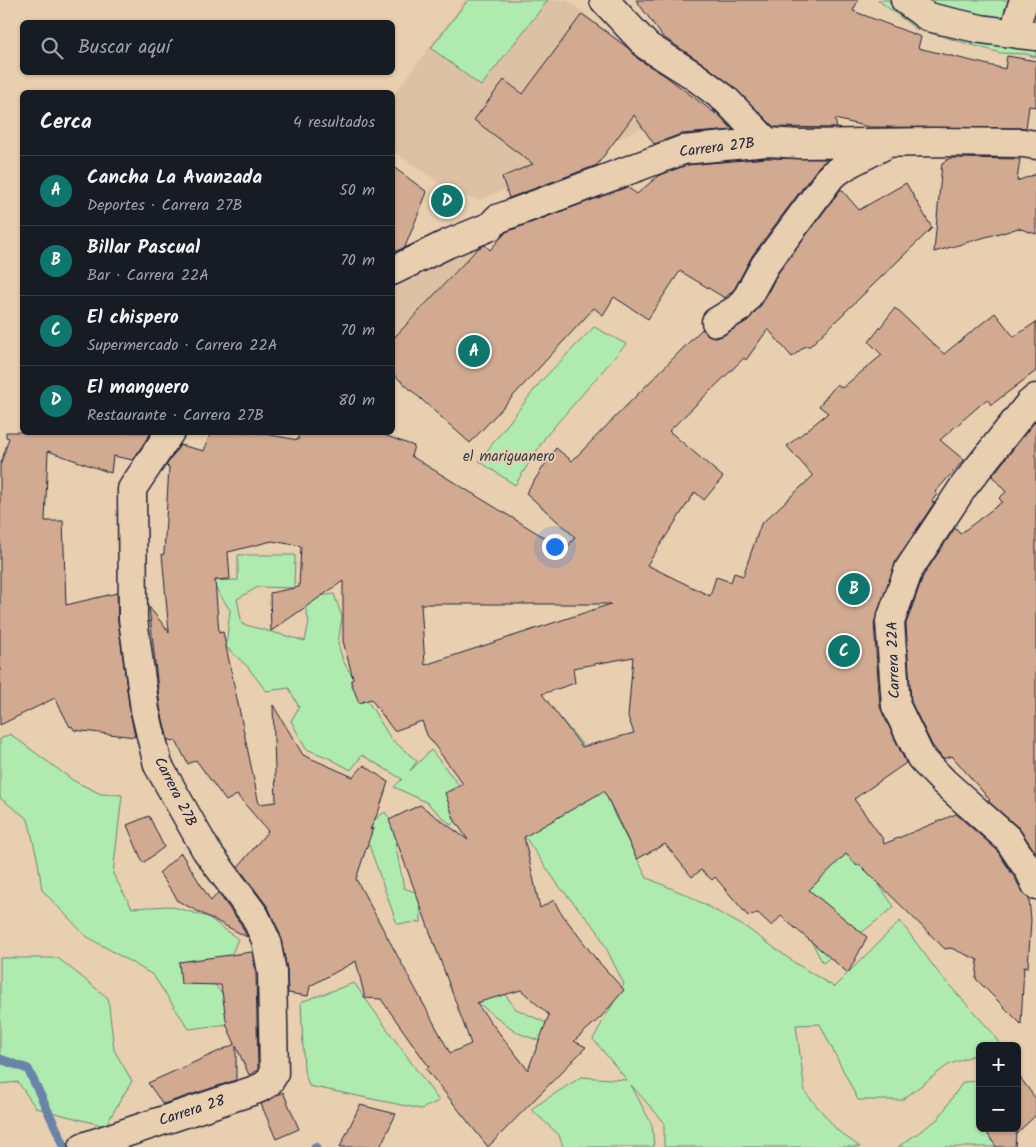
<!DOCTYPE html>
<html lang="es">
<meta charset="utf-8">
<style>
body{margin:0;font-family:Kalam,sans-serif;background:#242831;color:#f1f3f6}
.controls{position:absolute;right:15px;bottom:15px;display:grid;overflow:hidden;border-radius:8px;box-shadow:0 1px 4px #0004}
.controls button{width:45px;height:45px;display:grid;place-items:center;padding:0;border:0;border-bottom:1px solid #363941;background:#171b24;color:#f1f3f6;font:25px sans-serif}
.you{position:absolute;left:554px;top:546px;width:18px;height:18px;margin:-12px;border:4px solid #fff;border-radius:50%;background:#1a73e8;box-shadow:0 0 0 8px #1a73e833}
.badge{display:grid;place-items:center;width:32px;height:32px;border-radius:50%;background:#0f766e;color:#fff;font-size:16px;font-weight:700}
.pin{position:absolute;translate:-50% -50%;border:2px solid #fff;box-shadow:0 1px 5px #0006}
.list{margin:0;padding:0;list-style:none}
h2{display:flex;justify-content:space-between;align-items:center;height:65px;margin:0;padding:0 20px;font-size:21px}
h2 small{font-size:16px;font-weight:400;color:#9ea1a6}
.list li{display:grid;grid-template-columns:32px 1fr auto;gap:15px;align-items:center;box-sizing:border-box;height:70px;padding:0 20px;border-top:1px solid #363941}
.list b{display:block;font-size:19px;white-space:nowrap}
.list p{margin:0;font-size:16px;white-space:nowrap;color:#9ea1a6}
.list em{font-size:16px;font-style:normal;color:#9ea1a6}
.icon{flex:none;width:28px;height:28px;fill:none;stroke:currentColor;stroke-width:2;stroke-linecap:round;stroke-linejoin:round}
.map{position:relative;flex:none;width:1036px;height:1147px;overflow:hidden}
.search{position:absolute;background:#171b24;box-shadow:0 1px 4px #0004;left:20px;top:20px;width:375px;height:55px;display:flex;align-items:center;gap:12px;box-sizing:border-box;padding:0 18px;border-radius:8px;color:#9ea1a6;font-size:19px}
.panel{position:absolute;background:#171b24;box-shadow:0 1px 4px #0004;left:20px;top:90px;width:375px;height:345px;border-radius:8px}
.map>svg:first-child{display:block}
</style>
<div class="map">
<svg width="1036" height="1147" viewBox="0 0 1036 1147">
<rect width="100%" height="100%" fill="#e7cfaf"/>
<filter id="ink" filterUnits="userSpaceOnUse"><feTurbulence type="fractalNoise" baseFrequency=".02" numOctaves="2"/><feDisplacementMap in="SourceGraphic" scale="10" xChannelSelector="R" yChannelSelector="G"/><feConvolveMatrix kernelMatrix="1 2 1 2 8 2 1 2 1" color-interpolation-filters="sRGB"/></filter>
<g filter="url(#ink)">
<!-- built -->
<path fill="#ddc1a4" d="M 465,0 L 567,0 L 680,85 L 653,122 L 570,162 L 480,200 L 458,196 L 393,151 L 392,97 Z
M 481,243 L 393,339 L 393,289 Z"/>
<!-- green -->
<path fill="#afeaaf" stroke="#688675" d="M 468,0 L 548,0 L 481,86 L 431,48 Z
M 878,0 L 1036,0 L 1036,57 L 1026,54 L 1001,53 L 916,29 Z
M 594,327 L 626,344 L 546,436 L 515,485 L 479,461 L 542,380 Z
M 238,555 L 295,555 L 294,588 L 258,587 L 237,599 L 242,624 L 305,641 L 309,622 L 303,598 L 334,594 L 342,617 L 338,644 L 343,661 L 391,739 L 417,761 L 410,771 L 431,750 L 474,804 L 451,825 L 426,802 L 394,787 L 402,779 L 362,755 L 351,770 L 327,757 L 306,749 L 291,721 L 299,707 L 289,688 L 266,691 L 247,666 L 226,647 L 230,610 L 211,581 L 238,580 Z
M 549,705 L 593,757 L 614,814 L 647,878 L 687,895 L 747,928 L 795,963 L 834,987 L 900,921 L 940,975 L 992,1032 L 1000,1046 L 980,1046 L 980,1053 L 948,1065 L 902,1100 L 858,1100 L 820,1024 L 796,1025 L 805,1092 L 838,1131 L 860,1147 L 664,1147 L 664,1122 L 631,1085 L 652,1125 L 654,1147 L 563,1147 L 559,1135 L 531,1109 L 581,1077 L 627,1080 L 593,1039 L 624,984 L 597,930 L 559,886 L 500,801 Z
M 10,734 L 74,781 L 101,794 L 122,795 L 113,874 L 132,908 L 170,906 L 208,917 L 238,939 L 230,958 L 208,976 L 245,1022 L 189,1029 L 153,975 L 86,936 L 42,890 L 38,862 L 28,819 L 0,798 L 0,739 Z
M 385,812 L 401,836 L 395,843 L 404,888 L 420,894 L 421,922 L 397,924 L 363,828 Z
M 835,819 L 894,907 L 823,963 L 765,856 Z
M 0,958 L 58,958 L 108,998 L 114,1050 L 132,1081 L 105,1126 L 36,1108 L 18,1082 L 0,1084 Z
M 495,981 L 516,1009 L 570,1034 L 574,1063 L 551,1045 L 518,1033 L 459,989 Z
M 354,983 L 439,1101 L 421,1109 L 309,1086 L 304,1070 L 301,1002 Z
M 980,1081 L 980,1128 L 1001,1128 L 998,1147 L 898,1147 L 938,1119 L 963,1082 Z"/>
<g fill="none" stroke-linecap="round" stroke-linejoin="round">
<!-- stream -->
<path stroke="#6984a9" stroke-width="9" d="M 0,1059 L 28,1069 L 65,1147
M 315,1147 L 316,1147"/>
</g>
<!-- building -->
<path fill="#d2aa92" stroke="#22223b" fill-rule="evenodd" d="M 636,0 L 858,0 L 853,11 L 921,37 L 918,48 L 1005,69 L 1007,56 L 1036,61 L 1036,107 L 1029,106 L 1026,128 L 869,127 L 835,119 L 837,128 L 774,127 L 734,87 L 701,62 L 663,37 Z
M 582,14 L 628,48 L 638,59 L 664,75 L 716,114 L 713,110 L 715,111 L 733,130 L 681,134 L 654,144 L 634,115 L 597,165 L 509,198 L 502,177 L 533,164 L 474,120 L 504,80 L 523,94 Z
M 767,158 L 828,159 L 819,166 L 752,256 L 735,288 L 725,298 L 680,271 L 648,319 L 614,297 L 603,315 L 594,308 L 470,443 L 392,373 L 392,340 L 477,249 L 485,245 L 490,250 L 506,232 L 627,187 L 637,194 L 658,176 L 687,165 Z
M 950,158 L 1020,159 L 1017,181 L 1036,174 L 1036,234 L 1018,228 L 1003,233 L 1003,232 L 934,252 L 942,163 Z
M 392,166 L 427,192 L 405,247 L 392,253 Z
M 906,183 L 932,228 L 810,346 L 805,346 L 792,357 L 768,329 L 746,360 L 744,358 L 669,431 L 723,477 L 704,500 L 695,492 L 647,565 L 710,596 L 716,577 L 731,582 L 734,573 L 743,576 L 761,524 L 813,476 L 787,446 L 828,413 L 819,406 L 837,384 L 842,388 L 882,355 L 869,342 L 895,308 L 944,354 L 995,313 L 1014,337 L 1036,322 L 1036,371 L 991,405 L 987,399 L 940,440 L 964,460 L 935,492 L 937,494 L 932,501 L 934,503 L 896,561 L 874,623 L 880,707 L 906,763 L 854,799 L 883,839 L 884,844 L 956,814 L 996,849 L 1016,880 L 1022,892 L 1029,899 L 1031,920 L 1028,967 L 1024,966 L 1021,1024 L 976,979 L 978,960 L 951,948 L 945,949 L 859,864 L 857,866 L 846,854 L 809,890 L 867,937 L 848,973 L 781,916 L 772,926 L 758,913 L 748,916 L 715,877 L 712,880 L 701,870 L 692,877 L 665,844 L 637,859 L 604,791 L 524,837 L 540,908 L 554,900 L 559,910 L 596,959 L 624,990 L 601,1017 L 574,1041 L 586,1047 L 488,1147 L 426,1069 L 429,1067 L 381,999 L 365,998 L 356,961 L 310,986 L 308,996 L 288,993 L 287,969 L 280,934 L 268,907 L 238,867 L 268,831 L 237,795 L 226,801 L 196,760 L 188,764 L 176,741 L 168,740 L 160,707 L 149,607 L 169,632 L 162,554 L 164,554 L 169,467 L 166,466 L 180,445 L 204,451 L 211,432 L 254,432 L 298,440 L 299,432 L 376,432 L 414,446 L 411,456 L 565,550 L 575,537 L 526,493 L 556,448 L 572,461 L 702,329 L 708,335 L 717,338 L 724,335 L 747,321 L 762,304 L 778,273 L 841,189 L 859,210 ZM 272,541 L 301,546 L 299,587 L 270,593 L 271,631 L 343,581 L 343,641 L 353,678 L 351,682 L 359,703 L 371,699 L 394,731 L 422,721 L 427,735 L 463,784 L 445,793 L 454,819 L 468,840 L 420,805 L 389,820 L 471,1044 L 450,1053 L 356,879 L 373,828 L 370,830 L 379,810 L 388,782 L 364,765 L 353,777 L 303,755 L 273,705 L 276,802 L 259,804 L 223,632 L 219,633 L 215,580 L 230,579 L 228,552 ZM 421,604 L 611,604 L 425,665 ZM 633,657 L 628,717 L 634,733 L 582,747 L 542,694 L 575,683 L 573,668 ZM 521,990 L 549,1015 L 528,1070 L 476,1003 Z
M 1036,420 L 1036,853 L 1019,828 L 988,801 L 990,800 L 952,756 L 943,759 L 932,745 L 911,702 L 906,624 L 923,576 L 955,528 L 960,534 L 1002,502 L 999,498 L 1006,492 L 992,476 Z
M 6,432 L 151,432 L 133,460 L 113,456 L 111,473 L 48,451 L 45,521 L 63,521 L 66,605 L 117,593 L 118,621 L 130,712 L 135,737 L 74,730 L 72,726 L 70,727 L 55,698 L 0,725 L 0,466 L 9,438 L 6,437 Z
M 149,816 L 164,847 L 143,863 L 127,825 Z
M 181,853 L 211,901 L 218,893 L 241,924 L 247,937 L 176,900 L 176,897 L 159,873 Z
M 252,952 L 256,974 L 258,1070 L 249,1075 L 236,1046 L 236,1080 L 163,1104 L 148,1083 L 235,1044 L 227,1026 L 221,985 L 181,984 L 179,962 Z
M 1019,1076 L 1036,1099 L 1036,1115 L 1016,1134 L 1015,1147 L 996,1147 L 984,1128 L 1017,1128 L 1017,1077 Z
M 283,1092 L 299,1129 L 276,1139 L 261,1104 Z
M 360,1105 L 396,1114 L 380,1147 L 340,1147 Z"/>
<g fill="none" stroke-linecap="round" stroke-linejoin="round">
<defs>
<path id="minor" d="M 604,0 L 647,46 L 693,75 L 725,99 L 767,142
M 905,0 L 928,17 L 981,29 L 1018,34
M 1024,0 L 1018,18 L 1018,34 L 1036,36
M 392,271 L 447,244 L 491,226 L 497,219 L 683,150 L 767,142 L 800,144 L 935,142 L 1023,143 L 1036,145
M 716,322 L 739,308 L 748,296 L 765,265 L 832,175 L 850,163 L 883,146
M 1036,398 L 1029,404 L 964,486 L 909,569 L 890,622 L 896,706 L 921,758 L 944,782 L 1008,839 L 1030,872 L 1036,885
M 83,1147 L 252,1091 C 263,1087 269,1085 274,1073 L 272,972 L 266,940 L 255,916 L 206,850 L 158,765 L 145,710 L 133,619 L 132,489 L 170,432"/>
</defs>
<!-- minor casing -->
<use href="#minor" stroke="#22223b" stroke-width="31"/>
<!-- minor -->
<use href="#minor" stroke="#e7cfaf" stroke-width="28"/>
</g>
</g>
<g text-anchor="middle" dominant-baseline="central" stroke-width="4" stroke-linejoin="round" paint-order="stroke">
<!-- street labels -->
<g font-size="15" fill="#22223b" stroke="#e7cfaf">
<text transform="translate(717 148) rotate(-7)">Carrera 27B</text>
<text transform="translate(894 660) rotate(-92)">Carrera 22A</text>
<text transform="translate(175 792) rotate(63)">Carrera 27B</text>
<text transform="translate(192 1111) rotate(-18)">Carrera 28</text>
</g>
<!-- park labels -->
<g font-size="15" fill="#37404c" stroke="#e7cfaf">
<text x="509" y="457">el mariguanero</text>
</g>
</g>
</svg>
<div class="controls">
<button>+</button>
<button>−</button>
</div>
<div class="you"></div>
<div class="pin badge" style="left:474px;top:351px">A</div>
<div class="pin badge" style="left:854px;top:589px">B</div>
<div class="pin badge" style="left:844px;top:651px">C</div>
<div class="pin badge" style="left:447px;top:201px">D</div>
<div class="search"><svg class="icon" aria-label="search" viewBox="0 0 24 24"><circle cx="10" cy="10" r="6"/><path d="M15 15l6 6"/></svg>Buscar aquí</div>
<section class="panel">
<h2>Cerca<small>4 resultados</small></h2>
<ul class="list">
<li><span class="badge">A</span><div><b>Cancha La Avanzada</b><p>Deportes · Carrera 27B</p></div><em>50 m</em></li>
<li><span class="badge">B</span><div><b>Billar Pascual</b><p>Bar · Carrera 22A</p></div><em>70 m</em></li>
<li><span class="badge">C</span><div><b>El chispero</b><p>Supermercado · Carrera 22A</p></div><em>70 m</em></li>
<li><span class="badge">D</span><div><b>El manguero</b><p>Restaurante · Carrera 27B</p></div><em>80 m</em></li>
</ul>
</section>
</div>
